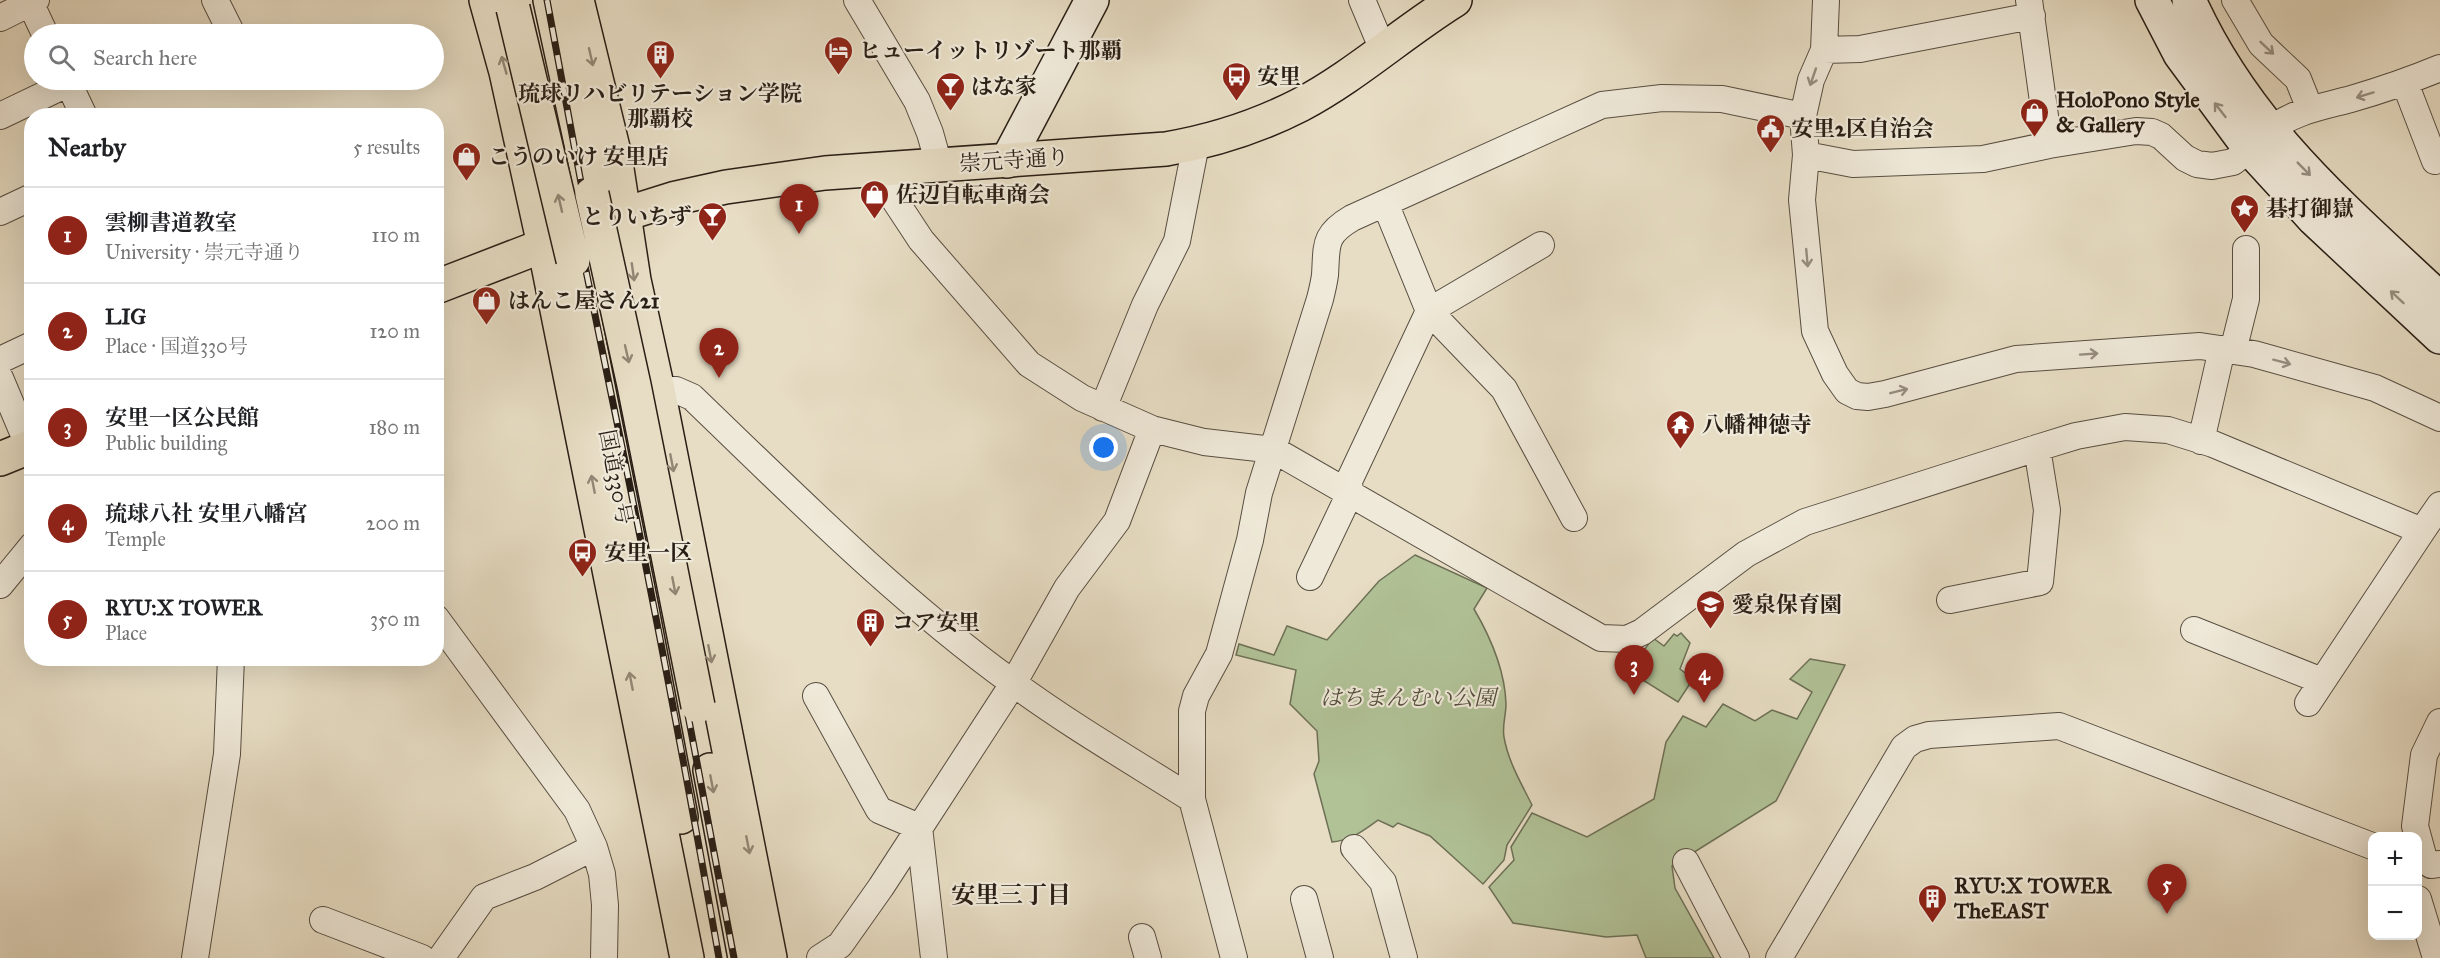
<!DOCTYPE html>
<meta charset="utf-8">
<style>
body{margin:0;font-family:"IM FELL Great Primer","Noto Serif JP",serif;background:#f2f2f2;color:#202124}
.controls{position:absolute;right:18px;bottom:18px;display:grid;overflow:hidden;border-radius:12px;box-shadow:0 6px 24px #0002}
.controls button{width:54px;height:54px;display:grid;place-items:center;padding:0;border:0;border-bottom:2px solid #e0e0e0;background:#fff;color:#202124;font:30px sans-serif}
.you{position:absolute;left:1104px;top:448px;width:21px;height:21px;margin:-15px;border:4px solid #fff;border-radius:50%;background:#1a73e8;box-shadow:0 0 0 9px #1a73e833}
.badge{display:grid;place-items:center;width:39px;height:39px;border-radius:50%;background:#8f2418;color:#fff;font-size:20px;font-weight:700}
.pin{position:absolute;translate:-50% -50px;filter:drop-shadow(0 2px 3px #0008)}
.pin::after{content:'';position:absolute;top:32px;width:21px;height:18px;background:inherit;clip-path:polygon(0 0,100% 0,50% 100%)}
.list{margin:0;padding:0;list-style:none}
h2{display:flex;justify-content:space-between;align-items:center;height:78px;margin:0;padding:0 24px;font-size:26px}
h2 small{font-size:20px;font-weight:400;color:#757577}
.list li{display:grid;grid-template-columns:39px 1fr auto;gap:18px;align-items:center;box-sizing:border-box;height:96px;padding:0 24px;border-top:2px solid #e0e0e0}
.list b{display:block;font-size:22px;white-space:nowrap}
.list p{margin:0;font-size:20px;white-space:nowrap;color:#757577}
.list em{font-size:20px;font-style:normal;color:#757577}
.icon{flex:none;width:33px;height:33px;fill:none;stroke:currentColor;stroke-width:2;stroke-linecap:round;stroke-linejoin:round}
.map{position:relative;flex:none;width:2440px;height:958px;overflow:hidden}
.search{position:absolute;background:#fff;box-shadow:0 6px 24px #0002;left:24px;top:24px;width:420px;height:66px;display:flex;align-items:center;gap:15px;box-sizing:border-box;padding:0 21px;border-radius:33px;color:#757577;font-size:22px}
.panel{position:absolute;background:#fff;box-shadow:0 6px 24px #0002;left:24px;top:108px;width:420px;height:558px;border-radius:24px}
.map>svg:first-child{display:block}
</style>
<div class="map">
<svg width="2440" height="958" viewBox="0 0 2440 958">
<rect width="100%" height="100%" fill="#e7ddc4"/>
<filter id="stains"><feTurbulence type="fractalNoise" baseFrequency=".00333" numOctaves="4"/><feColorMatrix values="0 0 0 0 .2 0 0 0 0 .09 0 0 0 0 .02 0 0 0 .5 -.17"/></filter>
<radialGradient id="worn" r=".72"><stop offset=".6" stop-color="#630" stop-opacity="0"/><stop offset="1" stop-color="#630" stop-opacity=".3"/></radialGradient>
<!-- green -->
<path fill="#b1c297" stroke="#6d7056" stroke-width="1.5" d="M 1415,555 L 1487,588 L 1474,609 C 1491,638 1505,670 1506,704 C 1506,715 1502,726 1504,737 C 1508,761 1521,783 1532,805 L 1507,845 L 1504,860 L 1483,884 L 1430,836 L 1398,823 L 1393,827 L 1378,820 C 1363,831 1351,840 1332,842 L 1314,774 L 1319,761 L 1317,731 L 1290,704 L 1296,670 L 1236,655 L 1239,644 L 1274,655 L 1287,626 L 1327,640 L 1379,581 Z
M 1681,633 L 1690,643 L 1680,669 L 1693,679 L 1678,702 L 1638,677 L 1647,658 L 1641,654 L 1653,638 L 1664,646 L 1674,634 L 1677,636 Z
M 1810,659 L 1845,665 L 1776,801 L 1672,866 L 1675,888 L 1714,958 L 1646,958 L 1637,935 L 1606,937 L 1513,923 L 1489,887 L 1514,860 L 1511,847 L 1532,813 L 1587,837 L 1654,799 L 1666,742 L 1683,716 L 1706,727 L 1723,704 L 1755,721 L 1772,710 L 1797,719 L 1812,692 L 1790,679 Z"/>
<g fill="none" stroke-linecap="round" stroke-linejoin="round">
<defs>
<path id="minor" d="M 29,0 L 45,34
M 215,0 L 232,34
M 857,0 L 917,101 L 930,133 L 939,165
M 1362,0 L 1383,50
M 1826,0 L 1824,50 L 1811,80 L 1803,116 L 1806,155 L 1802,200 L 1815,331 L 1835,374 L 1847,391 L 1857,396 L 1868,397 L 1885,394 L 2016,359 L 2200,346 L 2254,354 L 2375,388 L 2440,418
M 2029,0 L 2049,145
M 2235,0 L 2261,44 L 2298,79 L 2310,109
M 0,18 L 36,0
M 1824,50 L 1860,49 L 2032,16
M 67,80 L 84,116
M 2405,83 L 2435,161 L 2440,159
M 0,116 L 69,83
M 2269,130 C 2295,111 2321,107 2351,99 C 2382,90 2411,80 2440,68
M 1806,155 L 1853,164 L 1983,159 L 2049,145 L 2136,131 L 2152,132 L 2161,136 L 2185,158 L 2197,164 L 2212,166 L 2233,162 L 2250,149
M 878,169 L 894,199 L 921,240 L 1029,364 L 1082,398 L 1152,429 L 1204,442 L 1274,450 L 1601,638 L 1627,639 L 1642,632 L 1746,554 L 1805,522 L 2037,448 L 2076,436 L 2125,427 L 2168,430 L 2213,444 L 2422,531 L 2440,505
M 1385,203 L 1429,311 L 1504,389 L 1574,518
M 0,212 L 32,197
M 2233,351 L 2246,299 L 2246,249
M 0,360 L 32,345
M 0,378 L 29,447
M 658,390 L 676,390 L 692,397 C 795,496 897,599 1013,683 C 1070,725 1132,761 1192,799
M 1103,408 L 1145,305 L 1177,241 L 1196,144
M 2201,441 L 2222,349
M 1310,577 L 1350,493 L 1349,481 L 1429,311 L 1541,245
M 0,585 L 32,546
M 1950,600 L 2040,582 L 2047,510 L 2037,448
M 436,618 L 577,810 L 594,847 L 602,874 L 605,905 L 604,958
M 2194,630 L 2322,681
M 816,696 L 879,810 L 919,827 L 934,958
M 2308,703 L 2422,531
M 2440,722 L 2424,755 L 2415,826 L 2424,859 L 2431,865 L 2440,864
M 1354,848 L 1383,882 L 1404,958
M 1686,862 L 1736,958
M 1304,899 L 1320,958
M 2418,899 L 2436,958
M 323,920 L 422,958
M 1142,937 L 1148,958
M 195,958 L 227,754 L 231,658
M 441,958 L 484,897 L 535,877 L 594,847
M 820,958 L 840,945 L 881,887 L 1013,684 L 1067,588 L 1117,521 L 1152,429
M 1234,958 L 1192,799 L 1192,711 L 1196,696 L 1219,654 L 1250,540 L 1259,493 L 1320,299 C 1322,291 1324,283 1325,275 C 1327,245 1323,235 1352,218 L 1602,105 L 1662,98 L 1722,99 L 1803,116
M 1779,958 L 1904,747 L 1915,739 L 1929,735 L 2059,726 L 2372,846"/>
<path id="secondary" d="M 2152,0 L 2180,54 L 2250,149 L 2314,219 L 2440,337
M 2189,0 C 2246,127 2341,206 2440,299
M 1007,161 L 1092,0"/>
<path id="primary" d="M 436,287 L 625,214 L 676,198 L 726,187 L 825,173 L 1166,149 C 1213,141 1257,127 1300,105 C 1355,76 1402,33 1455,0
M 0,459 L 32,446"/>
<path id="trunk" d="M 486,0 L 506,72 L 544,245 L 687,958
M 550,0 L 592,194
M 577,0 L 615,156 L 634,280 L 658,390 L 770,958
M 573,260 L 641,604 L 681,817
M 710,770 L 745,958"/>
</defs>
<!-- minor casing -->
<use href="#minor" stroke="#584e41" stroke-width="28"/>
<!-- secondary casing -->
<use href="#secondary" stroke="#291e15" stroke-width="36"/>
<!-- primary casing -->
<use href="#primary" stroke="#291e15" stroke-width="36"/>
<!-- trunk casing -->
<use href="#trunk" stroke="#291e15" stroke-width="36"/>
<!-- minor -->
<use href="#minor" stroke="#efe9d9" stroke-width="26"/>
<!-- secondary -->
<use href="#secondary" stroke="#efe9d9" stroke-width="33"/>
<!-- primary -->
<use href="#primary" stroke="#e7ddc4" stroke-width="33"/>
<!-- trunk -->
<use href="#trunk" stroke="#e7ddc4" stroke-width="33"/>
<defs>
<path id="rail" d="M 521,0 C 557,120 580,242 605,364 C 646,562 684,759 719,958
M 547,0 L 590,231 L 673,636 L 734,958"/>
</defs>
<!-- rail casing -->
<use href="#rail" stroke="#291e15" stroke-width="7"/>
<!-- rail -->
<use href="#rail" stroke="#efe9d9" stroke-width="4.5" stroke-dasharray="14" stroke-linecap="butt"/>
<defs>
<path id="trunk-bridge" d="M 513,8 L 573,260
M 592,194 L 634,385 L 698,706"/>
</defs>
<!-- trunk-bridge casing -->
<use href="#trunk-bridge" stroke="#291e15" stroke-width="36" stroke-linecap="butt"/>
<!-- trunk-bridge -->
<use href="#trunk-bridge" stroke="#e7ddc4" stroke-width="33"/>
</g>
<!-- one-way arrows -->
<defs><path id="oneway-shaft" d="M-6 0H5M1.5-3L5.5 0L1.5 3" fill="none" stroke-width="1.6" stroke-linecap="round" stroke-linejoin="round" transform="scale(1.5)"/></defs>
<g stroke="#968e81">
<use href="#oneway-shaft" transform="translate(2267 48) rotate(43)"/>
<use href="#oneway-shaft" transform="translate(1813 77) rotate(109)"/>
<use href="#oneway-shaft" transform="translate(2365 95) rotate(163)"/>
<use href="#oneway-shaft" transform="translate(2220 110) rotate(-128)"/>
<use href="#oneway-shaft" transform="translate(2304 169) rotate(45)"/>
<use href="#oneway-shaft" transform="translate(1807 258) rotate(85)"/>
<use href="#oneway-shaft" transform="translate(2397 297) rotate(-137)"/>
<use href="#oneway-shaft" transform="translate(2089 354) rotate(-4)"/>
<use href="#oneway-shaft" transform="translate(2282 362) rotate(15)"/>
<use href="#oneway-shaft" transform="translate(1899 391) rotate(-14)"/>
</g>
<g stroke="#928775">
<use href="#oneway-shaft" transform="translate(591 57) rotate(77)"/>
<use href="#oneway-shaft" transform="translate(504 65) rotate(-106)"/>
<use href="#oneway-shaft" transform="translate(560 203) rotate(-103)"/>
<use href="#oneway-shaft" transform="translate(633 272) rotate(82)"/>
<use href="#oneway-shaft" transform="translate(627 354) rotate(77)"/>
<use href="#oneway-shaft" transform="translate(672 463) rotate(79)"/>
<use href="#oneway-shaft" transform="translate(593 484) rotate(-101)"/>
<use href="#oneway-shaft" transform="translate(674 586) rotate(79)"/>
<use href="#oneway-shaft" transform="translate(710 654) rotate(79)"/>
<use href="#oneway-shaft" transform="translate(631 681) rotate(-101)"/>
<use href="#oneway-shaft" transform="translate(712 784) rotate(79)"/>
<use href="#oneway-shaft" transform="translate(748 845) rotate(79)"/>
</g>
<!-- icons -->
<defs>
<symbol id="hotel-pin" viewBox="-11 -11 22 30"><path d="M0 17L-7.5 6A9.5 9.5 0 1 1 7.5 6Z" fill="#8f2418" stroke="#efe9d9"/><path d="M-6-4.5h1.5V1H6V5H4.5V3h-9V5H-6ZM-4 0a1.8 1.8 0 1 1 3.6 0ZM.5 0V-2.5h3Q6-2.5 6 0Z" fill="#fff"/></symbol>
<symbol id="building-pin" viewBox="-11 -11 22 30"><path d="M0 17L-7.5 6A9.5 9.5 0 1 1 7.5 6Z" fill="#8f2418" stroke="#efe9d9"/><path d="M-4-6H4V6H1V3H-1V6H-4ZM-2.5-4.3h1.7v1.8h-1.7ZM.8-4.3h1.7v1.8H.8ZM-2.5-1h1.7V.8h-1.7ZM.8-1h1.7V.8H.8Z" fill="#fff"/></symbol>
<symbol id="bus-pin" viewBox="-11 -11 22 30"><path d="M0 17L-7.5 6A9.5 9.5 0 1 1 7.5 6Z" fill="#8f2418" stroke="#efe9d9"/><path d="M-5-6H5V4H4V6H2V4H-2V6H-4V4H-5ZM-3.5-4V0h7V-4ZM-3.5 1.2v1.5H-2V1.2ZM2 1.2v1.5H3.5V1.2Z" fill="#fff"/></symbol>
<symbol id="bar-pin" viewBox="-11 -11 22 30"><path d="M0 17L-7.5 6A9.5 9.5 0 1 1 7.5 6Z" fill="#8f2418" stroke="#efe9d9"/><path d="M-6-5H6L.8 .8V4.5H3.5V6h-7V4.5H-.8V.8Z" fill="#fff"/></symbol>
<symbol id="shop-pin" viewBox="-11 -11 22 30"><path d="M0 17L-7.5 6A9.5 9.5 0 1 1 7.5 6Z" fill="#8f2418" stroke="#efe9d9"/><path d="M-5-2.5h2.3a2.7 3.5 0 0 1 5.4 0H5L5.5 6h-11ZM-1.5-2.5h3a1.5 2.3 0 0 0-3 0Z" fill="#fff"/></symbol>
<symbol id="civic-pin" viewBox="-11 -11 22 30"><path d="M0 17L-7.5 6A9.5 9.5 0 1 1 7.5 6Z" fill="#8f2418" stroke="#efe9d9"/><path d="M-.6-6.5H3V-4.5H.6V-3L4-1V1h2V6H-6V1h2V-1L-.6-3ZM-1.2 2.5V6h2.4V2.5Z" fill="#fff"/></symbol>
<symbol id="sight-pin" viewBox="-11 -11 22 30"><path d="M0 17L-7.5 6A9.5 9.5 0 1 1 7.5 6Z" fill="#8f2418" stroke="#efe9d9"/><path d="M0-6L1.8-2.2L6-1.7L2.9 1.2L3.7 5.4L0 3.3L-3.7 5.4L-2.9 1.2L-6-1.7L-1.8-2.2Z" fill="#fff"/></symbol>
<symbol id="temple-pin" viewBox="-11 -11 22 30"><path d="M0 17L-7.5 6A9.5 9.5 0 1 1 7.5 6Z" fill="#8f2418" stroke="#efe9d9"/><path d="M0-6L5-2H3V0L6.5 2.5H4V6H1.5V3h-3V6H-4V2.5H-6.5L-3 0V-2H-5Z" fill="#fff"/></symbol>
<symbol id="school-pin" viewBox="-11 -11 22 30"><path d="M0 17L-7.5 6A9.5 9.5 0 1 1 7.5 6Z" fill="#8f2418" stroke="#efe9d9"/><path d="M0-5L7-2L0 1L-7-2ZM-4 1L0 2.5L4 1V4Q0 6-4 4Z" fill="#fff"/></symbol>
</defs>
<g fill-rule="evenodd">
<use href="#hotel-pin" x="822" y="34" width="33" height="45"/>
<use href="#building-pin" x="644" y="38" width="33" height="45"/>
<use href="#bus-pin" x="1220" y="60" width="33" height="45"/>
<use href="#bar-pin" x="934" y="70" width="33" height="45"/>
<use href="#shop-pin" x="2018" y="96" width="33" height="45"/>
<use href="#civic-pin" x="1754" y="112" width="33" height="45"/>
<use href="#shop-pin" x="450" y="140" width="33" height="45"/>
<use href="#shop-pin" x="858" y="178" width="33" height="45"/>
<use href="#sight-pin" x="2228" y="192" width="33" height="45"/>
<use href="#bar-pin" x="696" y="200" width="33" height="45"/>
<use href="#shop-pin" x="470" y="284" width="33" height="45"/>
<use href="#temple-pin" x="1664" y="408" width="33" height="45"/>
<use href="#bus-pin" x="566" y="536" width="33" height="45"/>
<use href="#school-pin" x="1694" y="588" width="33" height="45"/>
<use href="#building-pin" x="854" y="606" width="33" height="45"/>
<use href="#building-pin" x="1916" y="882" width="33" height="45"/>
</g>
<g text-anchor="middle" dominant-baseline="central" stroke-width="4.5" stroke-linejoin="round" paint-order="stroke">
<!-- poi labels -->
<g font-size="22" font-weight="bold" fill="#291e15" stroke="#efe9d9" text-anchor="start">
<text x="859" y="50">ヒューイットリゾート那覇</text>
<text x="1257" y="76">安里</text>
<text x="971" y="86">はな家</text>
<text x="660" y="93" text-anchor="middle">琉球リハビリテーション学院<tspan x="660" dy="25">那覇校</tspan></text>
<text x="2056" y="99">HoloPono Style<tspan x="2056" dy="25">&amp; Gallery</tspan></text>
<text x="1791" y="128">安里2区自治会</text>
<text x="488" y="156">こうのいけ 安里店</text>
<text x="896" y="194">佐辺自転車商会</text>
<text x="2266" y="208">碁打御嶽</text>
<text x="692" y="216" text-anchor="end">とりいちず</text>
<text x="508" y="300">はんこ屋さん21</text>
<text x="1702" y="424">八幡神徳寺</text>
<text x="604" y="552">安里一区</text>
<text x="1732" y="604">愛泉保育園</text>
<text x="892" y="622">コア安里</text>
<text x="1954" y="885">RYU:X TOWER<tspan x="1954" dy="25">TheEAST</tspan></text>
</g>
<!-- street labels -->
<g font-size="22" fill="#291e15" stroke="#efe9d9">
<text transform="translate(1014 160) rotate(-4)">崇元寺通り</text>
<text transform="translate(616 477) rotate(79)">国道330号</text>
</g>
<!-- park labels -->
<g font-size="22" font-style="italic" fill="#524f3c" stroke="#efe9d9">
<text x="1408" y="697">はちまんむい公園</text>
</g>
<!-- neighbourhood labels -->
<g font-size="24" font-weight="bold" fill="#291e15" stroke="#efe9d9">
<text x="1011" y="895">安里三丁目</text>
</g>
</g>
<rect width="100%" height="100%" filter="url(#stains)"/>
<rect width="100%" height="100%" fill="url(#worn)"/>
</svg>
<div class="controls">
<button>+</button>
<button>−</button>
</div>
<div class="you"></div>
<div class="pin badge" style="left:799px;top:234px">1</div>
<div class="pin badge" style="left:719px;top:378px">2</div>
<div class="pin badge" style="left:1634px;top:695px">3</div>
<div class="pin badge" style="left:1704px;top:703px">4</div>
<div class="pin badge" style="left:2167px;top:914px">5</div>
<div class="search"><svg class="icon" aria-label="search" viewBox="0 0 24 24"><circle cx="10" cy="10" r="6"/><path d="M15 15l6 6"/></svg>Search here</div>
<section class="panel">
<h2>Nearby<small>5 results</small></h2>
<ul class="list">
<li><span class="badge">1</span><div><b>雲柳書道教室</b><p>University · 崇元寺通り</p></div><em>110 m</em></li>
<li><span class="badge">2</span><div><b>LIG</b><p>Place · 国道330号</p></div><em>120 m</em></li>
<li><span class="badge">3</span><div><b>安里一区公民館</b><p>Public building</p></div><em>180 m</em></li>
<li><span class="badge">4</span><div><b>琉球八社 安里八幡宮</b><p>Temple</p></div><em>200 m</em></li>
<li><span class="badge">5</span><div><b>RYU:X TOWER</b><p>Place</p></div><em>350 m</em></li>
</ul>
</section>
</div>
